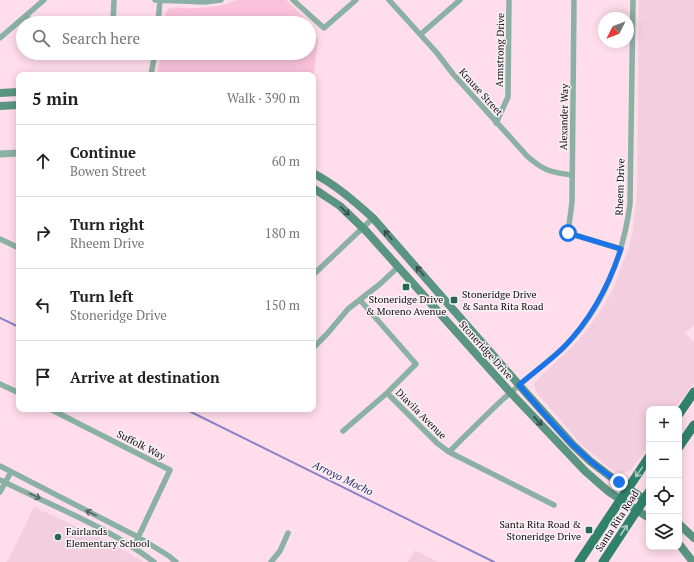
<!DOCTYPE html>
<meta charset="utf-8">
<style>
body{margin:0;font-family:"PT Serif",serif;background:#f2f2f2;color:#222}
.controls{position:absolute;right:12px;bottom:12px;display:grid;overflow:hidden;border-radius:8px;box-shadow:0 2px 10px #0003}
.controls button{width:36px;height:36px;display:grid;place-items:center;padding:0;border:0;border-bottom:1px solid #e0e0e0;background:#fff;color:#222;font:20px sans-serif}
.compass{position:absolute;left:598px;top:12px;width:36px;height:36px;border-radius:50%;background:#fff;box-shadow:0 2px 10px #0003;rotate:228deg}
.stop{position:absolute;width:12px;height:12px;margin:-9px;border:3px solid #1a73e8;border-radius:50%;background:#fff}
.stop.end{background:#1a73e8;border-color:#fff;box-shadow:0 1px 4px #0008}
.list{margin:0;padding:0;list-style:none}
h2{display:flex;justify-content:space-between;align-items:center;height:52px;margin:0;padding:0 16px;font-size:17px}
h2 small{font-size:13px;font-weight:400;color:#767676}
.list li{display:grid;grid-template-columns:26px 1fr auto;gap:12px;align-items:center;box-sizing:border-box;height:72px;padding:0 16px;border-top:1px solid #e0e0e0}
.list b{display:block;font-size:15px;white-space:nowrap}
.list p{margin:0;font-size:13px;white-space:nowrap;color:#767676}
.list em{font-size:13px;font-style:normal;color:#767676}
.icon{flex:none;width:22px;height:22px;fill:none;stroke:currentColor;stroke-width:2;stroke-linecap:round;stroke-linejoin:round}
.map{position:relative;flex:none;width:694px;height:562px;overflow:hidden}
.search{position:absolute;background:#fff;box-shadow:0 2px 10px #0003;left:16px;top:16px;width:300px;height:44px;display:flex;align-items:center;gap:10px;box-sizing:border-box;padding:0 14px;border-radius:22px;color:#767676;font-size:15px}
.panel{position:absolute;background:#fff;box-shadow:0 2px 10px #0003;left:16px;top:72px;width:300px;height:340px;border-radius:8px}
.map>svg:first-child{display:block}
</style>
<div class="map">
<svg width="694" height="562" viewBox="0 0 694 562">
<rect width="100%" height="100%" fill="#ffddeb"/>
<!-- built -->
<path fill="#f3cede" d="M 639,0 L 694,0 L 694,325 L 685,333 L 694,342 L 694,383 L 683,398 L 673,409 L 649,409 L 649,444 L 630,471 L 621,473 L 614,471 L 602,462 L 582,445 L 538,394 L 534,386 L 535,382 L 579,340 L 599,313 L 613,289 L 628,250 L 633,230 L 637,195 Z
M 34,507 L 111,543 L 144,562 L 7,562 Z
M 415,550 L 438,562 L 408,562 Z"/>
<!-- green -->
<path fill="#fac3db" d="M 237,0 L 286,0 L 309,22 L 310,29 L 318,40 L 313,80 L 313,75 L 157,75 L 161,53 L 309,53 L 309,23 L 164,23 L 165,14 L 168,9 C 177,5 184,9 193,8 C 209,8 223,6 237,0 Z"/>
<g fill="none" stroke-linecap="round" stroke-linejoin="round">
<!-- stream -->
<path stroke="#8d82c8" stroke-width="2" d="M 0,318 L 19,327
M 185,409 L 494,562"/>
<!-- minor -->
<path stroke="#8ab1a3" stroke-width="5.5" d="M 155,0 L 205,2 L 221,0
M 293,0 L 324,28 L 356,0
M 389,0 L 437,53 L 453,74 L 527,156 C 544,171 550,172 572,175
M 574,0 L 572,202 L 568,233 L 621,249
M 26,16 L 32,23
M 113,23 L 114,0
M 158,23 L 160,0
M 421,34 L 460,0
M 0,38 L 44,0
M 151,75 L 155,53
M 496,123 L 508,97 L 509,0
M 0,239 L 19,248
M 313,275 L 373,218
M 313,348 L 327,334 L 348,309 L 380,284 L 398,267
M 0,384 L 19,393
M 387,393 L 437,443 L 449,452 L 554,505
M 50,409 L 170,470 L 134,546
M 343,431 L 387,393 L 416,364 L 360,300
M 449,452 C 466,435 483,418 501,401 C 521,383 543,366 563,348 C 602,310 623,257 630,204 L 633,0
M 0,466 L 138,537 L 169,556 L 176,562
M 0,480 C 52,506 108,527 154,562
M 0,492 L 11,472
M 271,562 L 280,551 L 288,533"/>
<!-- tertiary -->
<path stroke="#8ab1a3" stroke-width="7" d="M 0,154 L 19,153"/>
<!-- secondary -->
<path stroke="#5a9581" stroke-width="8" d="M 0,93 L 19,92
M 0,106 L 19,105
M 313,173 C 336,185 354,201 373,218 L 527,394 L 573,445 L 590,461 L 611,477 L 649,502
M 313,188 L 340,206 L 367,232 L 511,393 L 585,471 L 609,492 L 649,518
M 679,524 L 694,538
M 679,544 L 693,562"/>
<!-- primary -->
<path stroke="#30826a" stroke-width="9" d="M 679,414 L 694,392
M 679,447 L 694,425
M 579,562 L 649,457
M 603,562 L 649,492"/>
</g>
<!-- one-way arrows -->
<defs><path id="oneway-shaft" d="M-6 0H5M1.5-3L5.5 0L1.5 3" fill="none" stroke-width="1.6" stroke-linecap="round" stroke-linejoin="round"/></defs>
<g stroke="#3b4c48">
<use href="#oneway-shaft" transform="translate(345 211) rotate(44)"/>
<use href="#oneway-shaft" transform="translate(388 235) rotate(-131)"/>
<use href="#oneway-shaft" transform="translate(420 271) rotate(-131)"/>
<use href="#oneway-shaft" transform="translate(538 421) rotate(47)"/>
</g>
<g stroke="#afcdc4">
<use href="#oneway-shaft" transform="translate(639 472) rotate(125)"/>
<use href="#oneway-shaft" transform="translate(624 530) rotate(-57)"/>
</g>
<g stroke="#586360">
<use href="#oneway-shaft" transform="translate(35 496) rotate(25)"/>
<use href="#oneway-shaft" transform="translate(91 513) rotate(-153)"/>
</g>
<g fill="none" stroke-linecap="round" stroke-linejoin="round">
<!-- route -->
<path stroke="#1a73e8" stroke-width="5" d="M 568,233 L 621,249 C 609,285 591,319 564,347 C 550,361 534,372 519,385 C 549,420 580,458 619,482"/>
</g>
<!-- markers -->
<g fill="#286754" stroke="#f4f5f4" stroke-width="1.5">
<rect x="402" y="283" width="8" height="8" rx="2"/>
<rect x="450" y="296" width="8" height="8" rx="2"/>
<rect x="585" y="526" width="8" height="8" rx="2"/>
<circle cx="58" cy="537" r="4"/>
</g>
<g text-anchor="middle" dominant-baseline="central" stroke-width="3" stroke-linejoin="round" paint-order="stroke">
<!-- street labels -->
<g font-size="10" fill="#1c030f" stroke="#f4f5f4">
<text transform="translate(500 50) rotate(-89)">Armstrong Drive</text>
<text transform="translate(481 92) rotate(48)">Krause Street</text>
<text transform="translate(564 117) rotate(-89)">Alexander Way</text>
<text transform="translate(620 187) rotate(-88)">Rheem Drive</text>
<text transform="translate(486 350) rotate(48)">Stoneridge Drive</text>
<text transform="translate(421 414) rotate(45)">Diavila Avenue</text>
<text transform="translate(141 445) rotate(27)">Suffolk Way</text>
<text transform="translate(617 521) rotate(-57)">Santa Rita Road</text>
</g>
<!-- poi labels -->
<g font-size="10" fill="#1c030f" stroke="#f4f5f4" text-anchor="start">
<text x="462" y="294">Stoneridge Drive<tspan x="462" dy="12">&amp; Santa Rita Road</tspan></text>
<text x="406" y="299" text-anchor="middle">Stoneridge Drive<tspan x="406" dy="12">&amp; Moreno Avenue</tspan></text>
<text x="581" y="524" text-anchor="end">Santa Rita Road &amp;<tspan x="581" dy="12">Stoneridge Drive</tspan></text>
<text x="66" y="531">Fairlands<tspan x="66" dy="12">Elementary School</tspan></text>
</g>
<!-- water labels -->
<g font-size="11" font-style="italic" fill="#382173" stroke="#f4f5f4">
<text transform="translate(343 478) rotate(26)">Arroyo Mocho</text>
</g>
</g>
</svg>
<div class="controls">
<button>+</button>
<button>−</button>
<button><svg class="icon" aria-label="locate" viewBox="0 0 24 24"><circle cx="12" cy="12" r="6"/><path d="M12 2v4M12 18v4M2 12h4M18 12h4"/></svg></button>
<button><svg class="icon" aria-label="layers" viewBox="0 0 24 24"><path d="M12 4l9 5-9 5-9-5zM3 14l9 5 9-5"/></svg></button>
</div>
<svg class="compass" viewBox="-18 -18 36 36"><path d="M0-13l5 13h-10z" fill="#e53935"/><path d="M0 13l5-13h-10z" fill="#767676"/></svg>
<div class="stop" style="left:568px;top:233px"></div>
<div class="stop end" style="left:619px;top:482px"></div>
<div class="search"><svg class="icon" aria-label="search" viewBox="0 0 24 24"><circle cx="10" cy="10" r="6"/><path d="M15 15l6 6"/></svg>Search here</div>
<section class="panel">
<h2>5 min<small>Walk · 390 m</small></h2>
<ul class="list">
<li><svg class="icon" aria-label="ahead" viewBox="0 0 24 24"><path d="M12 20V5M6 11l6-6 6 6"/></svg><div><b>Continue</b><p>Bowen Street</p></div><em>60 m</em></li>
<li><svg class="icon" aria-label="right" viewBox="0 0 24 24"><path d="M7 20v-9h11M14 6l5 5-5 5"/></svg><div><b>Turn right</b><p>Rheem Drive</p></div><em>180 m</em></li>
<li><svg class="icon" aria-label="left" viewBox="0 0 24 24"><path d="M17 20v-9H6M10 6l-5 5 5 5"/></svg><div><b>Turn left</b><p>Stoneridge Drive</p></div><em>150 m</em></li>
<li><svg class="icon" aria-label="arrive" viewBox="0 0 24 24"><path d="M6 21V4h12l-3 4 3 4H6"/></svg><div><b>Arrive at destination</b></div></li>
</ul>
</section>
</div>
